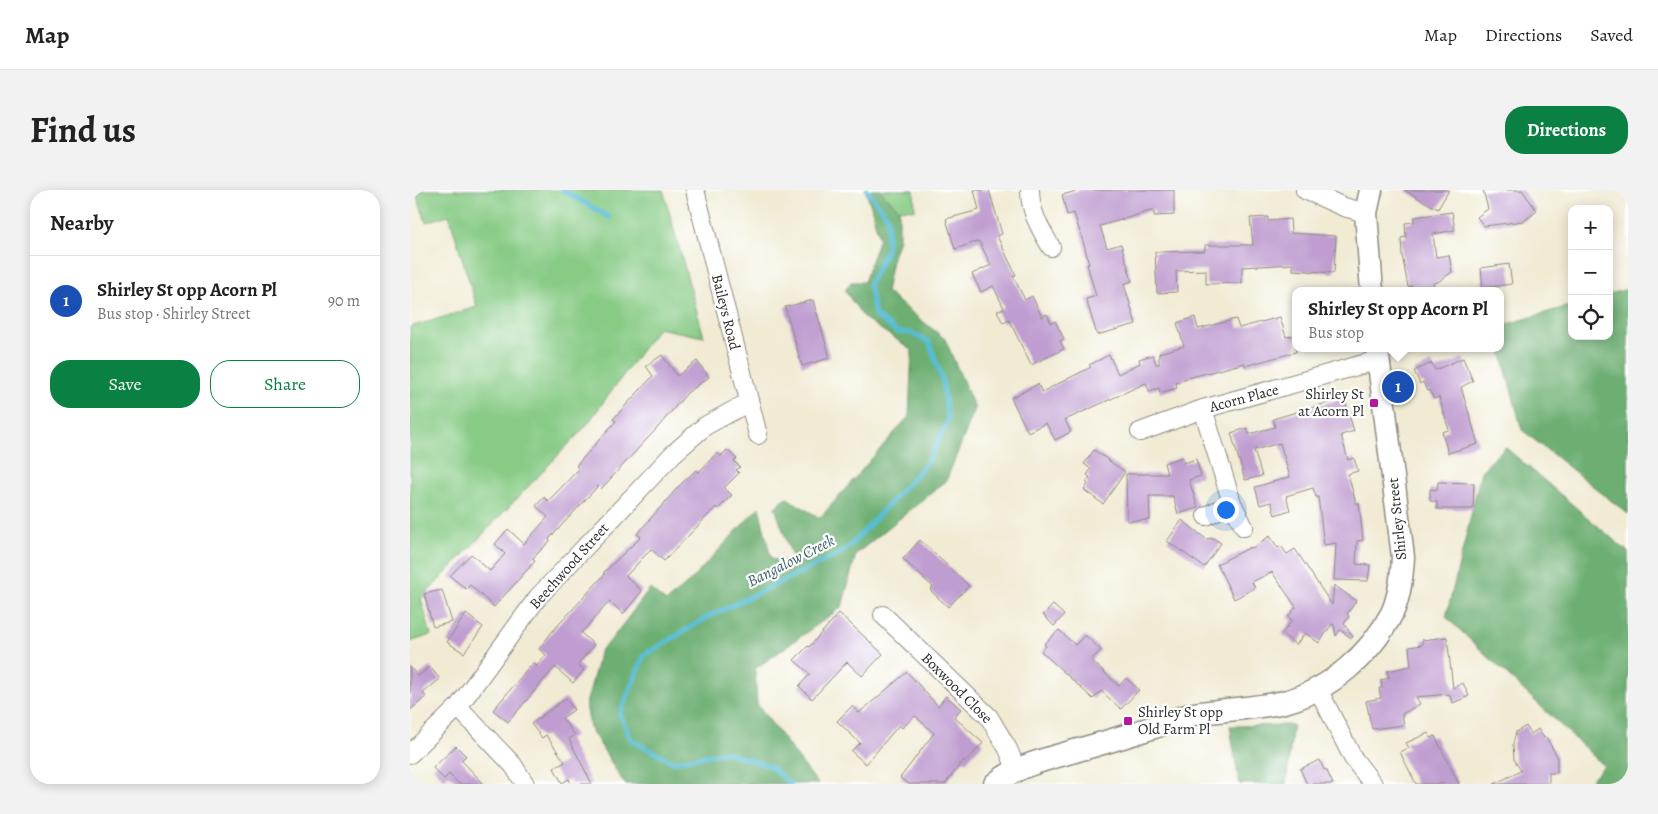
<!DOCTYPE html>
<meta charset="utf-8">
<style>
body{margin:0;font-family:Alegreya,serif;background:#f2f2f2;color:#222}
.controls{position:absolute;right:15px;top:15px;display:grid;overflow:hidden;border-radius:10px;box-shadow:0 2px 12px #0003}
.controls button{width:45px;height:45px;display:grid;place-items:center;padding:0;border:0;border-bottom:1px solid #e0e0e0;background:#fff;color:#222;font:25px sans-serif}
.you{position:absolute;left:815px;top:319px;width:18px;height:18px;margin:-12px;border:4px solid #fff;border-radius:50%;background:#1a73e8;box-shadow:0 0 0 8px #1a73e833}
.badge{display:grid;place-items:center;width:32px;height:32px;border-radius:50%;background:#0b8043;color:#fff;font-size:16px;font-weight:700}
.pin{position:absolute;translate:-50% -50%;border:2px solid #fff;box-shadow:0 1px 5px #0006}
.popup{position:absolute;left:882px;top:97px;width:212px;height:65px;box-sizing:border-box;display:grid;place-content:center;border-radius:10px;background:#fff;filter:drop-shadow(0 1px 4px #0005);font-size:16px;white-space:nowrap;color:#767676}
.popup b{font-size:19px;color:#222}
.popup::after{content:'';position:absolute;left:50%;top:100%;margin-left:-10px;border:10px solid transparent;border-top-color:#fff}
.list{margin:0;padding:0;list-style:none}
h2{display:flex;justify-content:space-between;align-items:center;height:65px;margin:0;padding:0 20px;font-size:21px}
h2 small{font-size:16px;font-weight:400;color:#767676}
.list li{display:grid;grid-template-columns:32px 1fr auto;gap:15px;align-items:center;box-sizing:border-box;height:90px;padding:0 20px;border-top:1px solid #e0e0e0}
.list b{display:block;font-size:19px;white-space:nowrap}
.list p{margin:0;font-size:16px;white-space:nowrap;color:#767676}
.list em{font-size:16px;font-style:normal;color:#767676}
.actions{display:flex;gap:10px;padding:15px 20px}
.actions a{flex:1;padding:11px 0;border:1px solid #0b8043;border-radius:20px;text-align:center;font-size:18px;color:#0b8043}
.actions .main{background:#0b8043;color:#fff}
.icon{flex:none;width:28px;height:28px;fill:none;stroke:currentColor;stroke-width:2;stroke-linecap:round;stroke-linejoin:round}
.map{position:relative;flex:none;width:1218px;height:594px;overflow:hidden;border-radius:20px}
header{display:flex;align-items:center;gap:30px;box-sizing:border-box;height:70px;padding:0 25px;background:#fff;border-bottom:1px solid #e0e0e0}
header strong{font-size:24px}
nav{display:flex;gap:28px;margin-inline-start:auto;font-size:18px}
.intro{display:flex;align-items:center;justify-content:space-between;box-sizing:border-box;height:120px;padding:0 30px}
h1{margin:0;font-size:35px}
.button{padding:12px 22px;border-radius:20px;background:#0b8043;color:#fff;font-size:18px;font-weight:700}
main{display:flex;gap:30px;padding:0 30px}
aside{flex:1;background:#fff;border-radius:20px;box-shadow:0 2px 12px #0003}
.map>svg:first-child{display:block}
</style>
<header>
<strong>Map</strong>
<nav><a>Map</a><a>Directions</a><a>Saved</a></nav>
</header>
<div class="intro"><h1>Find us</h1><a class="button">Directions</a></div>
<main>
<aside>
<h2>Nearby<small></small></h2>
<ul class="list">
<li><span class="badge" style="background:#1a4fb4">1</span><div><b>Shirley St opp Acorn Pl</b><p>Bus stop · Shirley Street</p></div><em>90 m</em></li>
</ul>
<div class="actions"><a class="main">Save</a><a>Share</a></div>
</aside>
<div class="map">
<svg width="1218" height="594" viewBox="0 0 1218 594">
<rect width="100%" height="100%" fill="#fff"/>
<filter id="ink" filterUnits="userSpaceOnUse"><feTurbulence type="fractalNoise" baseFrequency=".02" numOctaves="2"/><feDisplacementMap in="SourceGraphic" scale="10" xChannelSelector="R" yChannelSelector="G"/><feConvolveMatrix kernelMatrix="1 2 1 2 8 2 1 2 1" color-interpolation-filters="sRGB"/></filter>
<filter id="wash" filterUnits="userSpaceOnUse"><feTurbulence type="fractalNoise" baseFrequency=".0096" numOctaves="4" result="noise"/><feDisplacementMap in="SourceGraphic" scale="20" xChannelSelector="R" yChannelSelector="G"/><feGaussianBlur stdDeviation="1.12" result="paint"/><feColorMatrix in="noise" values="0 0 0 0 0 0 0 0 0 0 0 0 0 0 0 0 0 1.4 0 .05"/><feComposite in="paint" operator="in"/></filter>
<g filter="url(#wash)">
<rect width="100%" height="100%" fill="#f1ebd4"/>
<!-- green -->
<path fill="#87cb85" stroke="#597b58" d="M 5,0 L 253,0 L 294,147 L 248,138 L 175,237 L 11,409 L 21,445 L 0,452 L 0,137 L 67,117 L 39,25 L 16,32 Z
M 470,0 L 504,0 L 505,20 L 489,19 Z"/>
<!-- forest -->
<path fill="#6daf72" stroke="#4c6d4e" d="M 455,0 L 470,0 L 489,19 L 489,49 L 482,70 L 476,102 L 535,149 L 565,219 L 536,291 L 446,364 L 432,417 L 345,479 L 347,514 L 408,594 L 216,594 L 214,593 L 180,538 L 176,514 L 191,459 L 200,451 L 240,399 L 256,412 L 280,391 L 349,317 L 361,369 L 384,373 L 365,317 L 377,308 L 410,328 L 499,226 L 502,160 L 454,128 L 435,101 L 441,92 L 454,92 L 469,48 L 461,16 Z
M 1218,99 L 1218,324 L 1112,240 L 1090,158 L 1091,136 L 1162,115 L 1162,146 L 1199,146 L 1199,104 Z
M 1095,257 L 1218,362 L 1218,594 L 1177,594 L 1194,576 L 1036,427 L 1059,334 L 1071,281 Z
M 883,535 L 876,594 L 829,594 L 820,536 Z"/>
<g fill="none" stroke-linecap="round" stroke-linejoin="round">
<!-- stream -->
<path stroke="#57bdd4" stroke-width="5" d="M 152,0 L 199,27
M 380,594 L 361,577 L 316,562 L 263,572 L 221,550 L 210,524 L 234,465 L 298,427 L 429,364 L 441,355 L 517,273 L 538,231 L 532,189 L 519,152 L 502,143 L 487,142 L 465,125 L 459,95 L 477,59 L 478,27 L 457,0"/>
</g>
<g id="blocks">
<!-- building -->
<path fill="#bf9dd0" d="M 564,0 L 579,0 L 592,44 L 587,46 L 606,85 L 603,86 L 615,110 L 622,106 L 632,127 L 637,124 L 641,133 L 645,131 L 654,149 L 650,151 L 654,159 L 621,175 L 599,130 L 593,133 L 587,121 L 594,118 L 583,96 L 571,102 L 562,84 L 581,75 L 569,51 L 545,59 L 536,29 L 569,20 Z
M 670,0 L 764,0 L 764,25 L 744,26 L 744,20 L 690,36 L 697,58 L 711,54 L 722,91 L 714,94 L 726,134 L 687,145 L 676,109 L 686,106 L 677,74 L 679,74 L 675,58 L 664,23 L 657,25 L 652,5 Z
M 994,0 L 1039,0 L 1028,19 Z
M 1073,0 L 1112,0 L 1127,21 L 1114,31 L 1074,36 L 1067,27 L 1078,19 Z
M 1042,22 L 1045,40 L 1023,44 L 1026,67 L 1039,65 L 1042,82 L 1028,92 L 1023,93 L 1025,101 L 1002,101 L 1002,96 L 998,97 L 992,65 L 991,48 L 996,47 L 995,33 L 1004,32 L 1004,27 Z
M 858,27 L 858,31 L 880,29 L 881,43 L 926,46 L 924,83 L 883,80 L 883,74 L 832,77 L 832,93 L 796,94 L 796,80 L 766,81 L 767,102 L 747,103 L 745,62 L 795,61 L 795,55 L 843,55 L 840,28 Z
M 1099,74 L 1102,94 L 1073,98 L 1071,78 Z
M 403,110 L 420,168 L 392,176 L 375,117 Z
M 785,127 L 788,139 L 826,129 L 829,138 L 870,127 L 876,147 L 886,145 L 886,162 L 835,176 L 835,173 L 774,189 L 774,190 L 766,193 L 767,198 L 750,203 L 749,198 L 739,201 L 736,193 L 655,230 L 661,242 L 645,250 L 636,233 L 618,242 L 601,208 L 628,194 L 632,202 L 681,177 L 679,175 L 699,165 L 708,184 L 730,173 L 729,169 L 743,165 L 746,174 L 749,174 L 749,163 L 774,156 L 767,133 Z
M 252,165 L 267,186 L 287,171 L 299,187 L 277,203 L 249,236 L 191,299 L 188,296 L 139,349 L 140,351 L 122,369 L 125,371 L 84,417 L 60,395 L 56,399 L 40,386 L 61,364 L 80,381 L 95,364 L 85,354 L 98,339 L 114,354 L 138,327 L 126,316 L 134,307 L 138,311 L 169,279 L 166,276 L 206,231 L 203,229 L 243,186 L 236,176 Z
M 1053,168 L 1063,191 L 1051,197 L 1068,254 L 1038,263 L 1032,242 L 1039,240 L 1029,207 L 1024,209 L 1019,200 L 1017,201 L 1013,192 L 1010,194 L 1004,181 L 1022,173 L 1025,180 Z
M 934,208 L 944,241 L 931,245 L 938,270 L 944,268 L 948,281 L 938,284 L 946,313 L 949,313 L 953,350 L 947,351 L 946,374 L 960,375 L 958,391 L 924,390 L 926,353 L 914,355 L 908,307 L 906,307 L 903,298 L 876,306 L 880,320 L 865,325 L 861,312 L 850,315 L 845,297 L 880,287 L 870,253 L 844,260 L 852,286 L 835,290 L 821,243 L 837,238 L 839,244 L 865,237 L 863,229 Z
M 317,260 L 327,269 L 324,271 L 330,277 L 326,280 L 329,283 L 314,298 L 322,305 L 308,319 L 306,317 L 254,371 L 241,359 L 216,386 L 232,401 L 213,424 L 200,411 L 171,443 L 184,455 L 168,474 L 174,480 L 163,493 L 145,477 L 98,532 L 83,520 L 123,473 L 127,476 L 136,465 L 129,459 L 141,443 L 195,384 L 193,383 L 231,347 L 227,344 L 270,295 L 286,280 L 289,282 L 307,263 L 311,266 Z
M 684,260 L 715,282 L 693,314 L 674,300 L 678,294 L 676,292 L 680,287 L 677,285 L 681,279 L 674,274 Z
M 772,267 L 774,273 L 786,269 L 791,286 L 779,290 L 788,318 L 768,324 L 763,306 L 739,306 L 740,330 L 717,331 L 716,284 L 757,284 L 754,273 Z
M 1028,292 L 1064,293 L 1063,319 L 1027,319 L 1027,312 L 1020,311 L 1020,299 L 1027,300 Z
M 772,330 L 796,349 L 803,348 L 811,353 L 794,377 L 757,351 Z
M 860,346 L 868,358 L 871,356 L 877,364 L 885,359 L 922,415 L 924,395 L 946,411 L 937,424 L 939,426 L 934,434 L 943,447 L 941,448 L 930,440 L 926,446 L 924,435 L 922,434 L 909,453 L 895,443 L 886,455 L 872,444 L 882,430 L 878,427 L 886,417 L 862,382 L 842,392 L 845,398 L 824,409 L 807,374 L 841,357 L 842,358 Z
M 510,350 L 559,396 L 538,417 L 520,400 L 523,397 L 493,369 Z
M 32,400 L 42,432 L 23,437 L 14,404 Z
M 643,415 L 654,425 L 644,436 L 633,425 Z
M 429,423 L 473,464 L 452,486 L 437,472 L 402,509 L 389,496 L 400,484 L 384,470 L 398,456 L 399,457 Z
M 56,424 L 73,437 L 54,463 L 37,452 Z
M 649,440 L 665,455 L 675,445 L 691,460 L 681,470 L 709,496 L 716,488 L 729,500 L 711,519 L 691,501 L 683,509 L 631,461 L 636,456 L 634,454 Z
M 1037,447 L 1043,498 L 1053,493 L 1059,506 L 1043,513 L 1039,504 L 1006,507 L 1010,514 L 992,524 L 994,535 L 962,539 L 956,511 L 971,508 L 969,498 L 972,498 L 971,490 L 979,488 L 977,481 L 1001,476 L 999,457 L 1012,455 L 1012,450 Z
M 0,477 L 8,486 L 20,477 L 30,489 L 13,503 L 16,507 L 0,520 Z
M 497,482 L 528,516 L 536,506 L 551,519 L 544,527 L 573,553 L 556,572 L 554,570 L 535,594 L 499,594 L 490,588 L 524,543 L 505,526 L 492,538 L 489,535 L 456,574 L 441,561 L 450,553 L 427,531 L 442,516 L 449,523 Z
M 156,508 L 164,520 L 152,528 L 165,545 L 159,549 L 182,594 L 161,594 L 159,589 L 152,593 L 144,578 L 155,572 L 136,545 L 132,548 L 121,534 Z
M 1116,536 L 1121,544 L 1128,539 L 1134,548 L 1136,547 L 1147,566 L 1147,583 L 1139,583 L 1139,594 L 1084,594 L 1111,581 L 1104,569 L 1103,554 L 1106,542 Z
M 1018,543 L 1021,548 L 1025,546 L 1049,594 L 1006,594 L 990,562 L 999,558 L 996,553 Z
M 46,556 L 56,566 L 51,570 L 74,594 L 49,594 L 39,584 L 34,589 L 23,578 Z
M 910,570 L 914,580 L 916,579 L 923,594 L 897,594 L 890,579 Z"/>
</g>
</g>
<g filter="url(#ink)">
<use href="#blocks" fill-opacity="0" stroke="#8e8b80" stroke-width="1"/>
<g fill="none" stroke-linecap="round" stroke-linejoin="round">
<defs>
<path id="minor" d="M 285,0 L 348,245
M 620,0 C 620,22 630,38 641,57
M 895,0 L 934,17 L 956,23
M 793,219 L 822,313 L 834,337
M 730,242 L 793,219 L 968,170
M 796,326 L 822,313
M 473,425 L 579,527 L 598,559 L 607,581
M 908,499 L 943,568 L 963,594
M 48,517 L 103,575 L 115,594
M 0,564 L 48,517 L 128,407 L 263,264 L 295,236 L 339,212"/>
<path id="tertiary" d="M 961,0 L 956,23 L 962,101
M 585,594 C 607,575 641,568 668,560 C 694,553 719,545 744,537 C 757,533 771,527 784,524 C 814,519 844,519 874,512 C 919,501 961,464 982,423 C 990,406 992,386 993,367 L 967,158"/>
</defs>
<!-- minor casing -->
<use href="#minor" stroke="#8e8b80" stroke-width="20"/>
<!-- tertiary casing -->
<use href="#tertiary" stroke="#8e8b80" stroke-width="25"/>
<!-- minor -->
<use href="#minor" stroke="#fff" stroke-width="18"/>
<!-- tertiary -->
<use href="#tertiary" stroke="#fff" stroke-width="22"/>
</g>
</g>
<!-- markers -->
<g fill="#b5179e" stroke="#fff" stroke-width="2">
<rect x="959" y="208" width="10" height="10" rx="2.5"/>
<rect x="713" y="526" width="10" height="10" rx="2.5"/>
</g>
<g text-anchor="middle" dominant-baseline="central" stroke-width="4.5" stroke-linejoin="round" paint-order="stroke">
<!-- street labels -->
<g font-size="15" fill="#2b2b2b" stroke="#fff">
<text transform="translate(316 122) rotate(76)">Baileys Road</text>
<text transform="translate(834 208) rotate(-15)">Acorn Place</text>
<text transform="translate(987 329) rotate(-96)">Shirley Street</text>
<text transform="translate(159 376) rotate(-48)">Beechwood Street</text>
<text transform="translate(547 498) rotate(45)">Boxwood Close</text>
</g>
<!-- poi labels -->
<g font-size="15" fill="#2b2b2b" stroke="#fff" text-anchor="end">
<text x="954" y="204">Shirley St<tspan x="954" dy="17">at Acorn Pl</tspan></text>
<text x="728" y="522" text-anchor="start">Shirley St opp<tspan x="728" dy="17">Old Farm Pl</tspan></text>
</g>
<!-- water labels -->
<g font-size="16" font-style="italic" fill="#3a5e66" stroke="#fff">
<text transform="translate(381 371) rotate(-27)">Bangalow Creek</text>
</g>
</g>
</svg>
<div class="controls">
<button>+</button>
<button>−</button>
<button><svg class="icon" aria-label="locate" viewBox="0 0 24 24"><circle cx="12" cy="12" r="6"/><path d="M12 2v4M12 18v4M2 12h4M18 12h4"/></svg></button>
</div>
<div class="you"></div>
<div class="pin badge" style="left:988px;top:197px;background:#1a4fb4">1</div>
<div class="popup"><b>Shirley St opp Acorn Pl</b>Bus stop</div>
</div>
</main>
